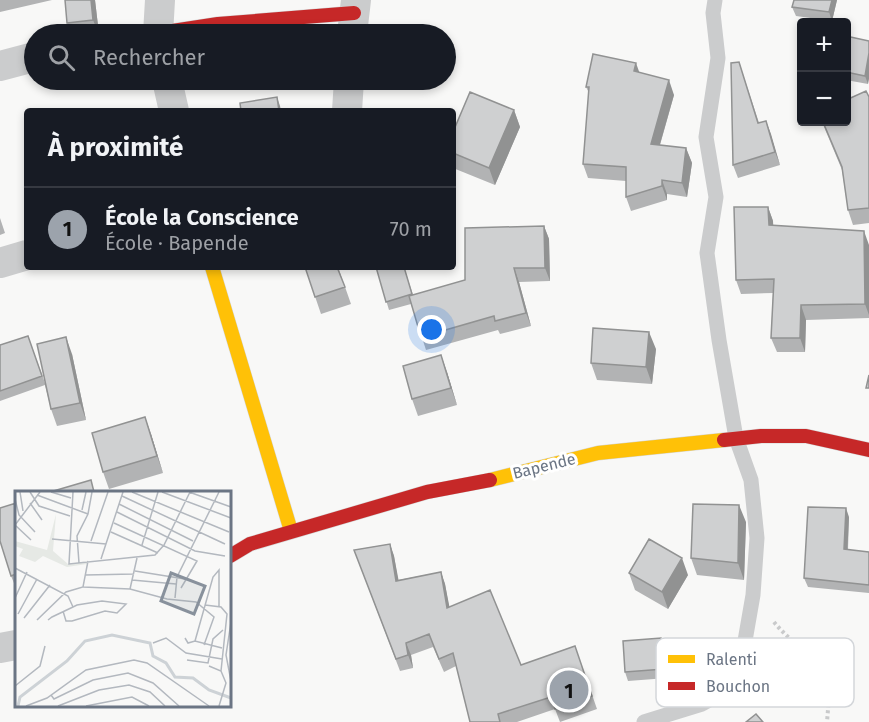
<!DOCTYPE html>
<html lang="fr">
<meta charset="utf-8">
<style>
body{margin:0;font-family:"Fira Sans",sans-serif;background:#242831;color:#f1f3f6}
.controls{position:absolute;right:18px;top:18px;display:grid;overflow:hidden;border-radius:6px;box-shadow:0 3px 9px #0003}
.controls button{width:54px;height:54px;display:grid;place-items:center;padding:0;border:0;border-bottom:2px solid #363941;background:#171b24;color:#f1f3f6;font:30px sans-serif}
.you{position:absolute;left:432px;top:330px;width:21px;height:21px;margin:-15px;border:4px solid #fff;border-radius:50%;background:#1a73e8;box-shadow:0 0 0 9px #1a73e833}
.badge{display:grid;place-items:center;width:39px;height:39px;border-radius:50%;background:#9ca3ac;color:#111;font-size:20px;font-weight:700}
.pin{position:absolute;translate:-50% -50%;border:3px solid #fff;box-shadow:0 2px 6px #0006}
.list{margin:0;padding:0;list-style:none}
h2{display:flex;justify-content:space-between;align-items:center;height:78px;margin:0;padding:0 24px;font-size:26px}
h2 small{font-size:20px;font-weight:400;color:#9ea1a6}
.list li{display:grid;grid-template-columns:39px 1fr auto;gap:18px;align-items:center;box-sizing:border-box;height:84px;padding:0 24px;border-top:2px solid #363941}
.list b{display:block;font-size:22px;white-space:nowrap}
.list p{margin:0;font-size:20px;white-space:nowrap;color:#9ea1a6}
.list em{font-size:20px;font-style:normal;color:#9ea1a6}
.icon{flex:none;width:33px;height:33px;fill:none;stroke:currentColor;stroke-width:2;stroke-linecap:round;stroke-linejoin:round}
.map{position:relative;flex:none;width:869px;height:722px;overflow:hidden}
.search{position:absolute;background:#171b24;box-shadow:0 3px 9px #0003;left:24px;top:24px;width:432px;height:66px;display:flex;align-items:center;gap:15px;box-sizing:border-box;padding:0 21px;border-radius:33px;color:#9ea1a6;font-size:22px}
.panel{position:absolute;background:#171b24;box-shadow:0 3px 9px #0003;left:24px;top:108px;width:432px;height:162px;border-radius:6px}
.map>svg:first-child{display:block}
</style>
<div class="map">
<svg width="869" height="722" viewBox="0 0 869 722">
<rect width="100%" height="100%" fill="#f8f8f7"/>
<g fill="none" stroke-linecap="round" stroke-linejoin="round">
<defs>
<path id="slow" d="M 212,267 L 291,531
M 490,480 L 598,453 L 724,440"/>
<path id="jam" d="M 153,34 L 218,24 L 354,13
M 724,440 L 761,436 L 806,436 L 869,450
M 230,556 L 250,544 L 427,492 L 490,480"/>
</defs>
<!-- slow casing -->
<use href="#slow" stroke="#d5d6d6" stroke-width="15"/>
<!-- jam casing -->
<use href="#jam" stroke="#d5d6d6" stroke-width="15"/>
<!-- path -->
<path stroke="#c9cacb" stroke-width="4" stroke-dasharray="3 3" stroke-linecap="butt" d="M 774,622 C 790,642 812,655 831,673 L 827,722"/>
<!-- lane -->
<path stroke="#cbcccd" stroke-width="15" d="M 644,722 L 702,704 L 734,686 L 742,658 L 753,595 L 757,538 L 751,480 L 736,438 L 719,340 L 707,253 L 716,197 L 706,137 L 718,58 L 713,13 L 715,0"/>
<!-- street -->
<path stroke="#cbcccd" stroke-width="30" d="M 158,34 L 160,0
M 352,34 L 356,0
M 0,66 L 34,57
M 167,80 L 174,111
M 347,111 L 349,80
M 0,263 L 27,255
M 0,648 L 16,645"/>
<!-- slow -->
<use href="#slow" stroke="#ffc107" stroke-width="14"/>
<!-- jam -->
<use href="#jam" stroke="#c62828" stroke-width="14"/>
</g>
<!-- wall -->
<path fill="#b2b3b4" d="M 0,0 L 52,0 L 0,12 Z
M 95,0 L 99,34 L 71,34 L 67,23 Z
M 794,0 L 837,0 L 832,21 L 796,16 L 792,7 Z
M 846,36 L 869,41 L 868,84 L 846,80 Z
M 739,62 L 759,123 L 766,121 L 780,165 L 738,178 L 733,165 Z
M 639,72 L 674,95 L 660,145 L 686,148 L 692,163 L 687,197 L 667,194 L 667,200 L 631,211 L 626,197 L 626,181 L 588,178 L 583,164 L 589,93 L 586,87 Z
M 869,97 L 869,223 L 853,225 L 848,210 L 842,170 L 822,122 Z
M 514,110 L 520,127 L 495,185 L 453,168 L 453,132 Z
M 768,207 L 773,221 L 773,225 L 869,245 L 869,318 L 806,320 L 805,352 L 777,352 L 771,338 L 773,293 L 741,294 L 736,280 Z
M 0,218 L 5,233 L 0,235 Z
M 544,226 L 549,239 L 550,281 L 519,282 L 531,326 L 500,334 L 498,330 L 426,350 L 411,304 L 389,310 L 376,267 L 404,267 L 413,295 L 465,280 Z
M 305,267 L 338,267 L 351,304 L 321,314 Z
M 28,336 L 45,383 L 72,354 L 86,420 L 57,426 L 51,409 L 45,385 L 0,401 L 0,345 Z
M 656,349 L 652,384 L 597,380 L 591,363 Z
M 447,372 L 457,405 L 418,416 L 412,399 Z
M 151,434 L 163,473 L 109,489 L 103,472 Z
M 16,503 L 16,588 L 11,576 Z
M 849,517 L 848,550 L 869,552 L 869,593 L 808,587 L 804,578 Z
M 746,522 L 744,580 L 697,575 L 691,558 Z
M 390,544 L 394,556 L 398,580 L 441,572 L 445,584 L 449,607 L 521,665 L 575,646 L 597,709 L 560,722 L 555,709 L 517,722 L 470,722 L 456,666 L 444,672 L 433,647 L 411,655 L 413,668 L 400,671 L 354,550 Z
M 629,573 L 688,575 L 668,609 L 635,590 Z
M 661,638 L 664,647 L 667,678 L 628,681 L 625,672 Z"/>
<!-- shaded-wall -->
<path fill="#919292" d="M 91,0 L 95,0 L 99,34 L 93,20 Z
M 832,0 L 837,0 L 832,21 L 829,12 Z
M 869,53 L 869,79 L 868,84 L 865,76 Z
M 636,63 L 641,77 L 634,71 Z
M 669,80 L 674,95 L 656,158 L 651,144 Z
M 277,97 L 280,106 L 281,111 L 279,111 Z
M 514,110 L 520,127 L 495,185 L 489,168 Z
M 766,121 L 771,134 L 780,165 L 775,152 Z
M 686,148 L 692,163 L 687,197 L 682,183 Z
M 662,180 L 667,194 L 667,200 L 662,186 Z
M 768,207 L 773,221 L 774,239 L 769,225 Z
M 544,226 L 549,239 L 550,281 L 545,268 Z
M 864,231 L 869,245 L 869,315 L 865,304 Z
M 514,268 L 519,282 L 531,326 L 526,313 Z
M 801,305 L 806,320 L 805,352 L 800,338 Z
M 649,332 L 656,349 L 652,384 L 646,367 Z
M 66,337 L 72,354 L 86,420 L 80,403 Z
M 441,355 L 447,372 L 457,405 L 451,388 Z
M 145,417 L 151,434 L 163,473 L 157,456 Z
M 739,505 L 746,522 L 744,580 L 738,563 Z
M 846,508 L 849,517 L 847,558 L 844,549 Z
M 390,544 L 394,556 L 401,593 L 396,581 Z
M 682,558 L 688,575 L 668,609 L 662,592 Z
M 441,572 L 445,584 L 452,620 L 447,608 Z
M 661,638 L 664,647 L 667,678 L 664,669 Z
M 406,643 L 411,655 L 413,668 L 408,655 Z"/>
<!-- building -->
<path fill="#cfd0d1" stroke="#919292" stroke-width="1.5" d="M 65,0 L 91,0 L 93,20 L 67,23 Z
M 794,0 L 832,0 L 829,12 L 792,7 Z
M 846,36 L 869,41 L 869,53 L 865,76 L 846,72 Z
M 593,54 L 636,63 L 634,71 L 669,80 L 651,144 L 686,148 L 682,183 L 662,180 L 662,186 L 626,197 L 626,167 L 583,164 L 589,87 L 586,87 Z
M 739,62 L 758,123 L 766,121 L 775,152 L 733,165 L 731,63 Z
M 866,91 L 869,97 L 869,208 L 848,210 L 842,167 L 823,122 L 846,122 L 846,100 Z
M 470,92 L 514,110 L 489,168 L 453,153 L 453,132 Z
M 277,97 L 279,111 L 241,111 L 240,103 Z
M 734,207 L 768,207 L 769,225 L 864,231 L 865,304 L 801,305 L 800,338 L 771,338 L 774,279 L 736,280 Z
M 544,226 L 545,268 L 514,268 L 526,313 L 495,321 L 494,316 L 421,337 L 409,296 L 465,280 L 465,228 Z
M 305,267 L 337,267 L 345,287 L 315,297 Z
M 376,267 L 404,267 L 412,294 L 386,302 Z
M 593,328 L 649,332 L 646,367 L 591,363 Z
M 28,336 L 42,376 L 0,391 L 0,345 Z
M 66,337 L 80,403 L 51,409 L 37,344 Z
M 441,355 L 451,388 L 412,399 L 403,366 Z
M 869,375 L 869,388 L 866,388 Z
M 145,417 L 157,456 L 103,472 L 92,433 Z
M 91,480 L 94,492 L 50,492 Z
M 16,503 L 16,574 L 11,576 L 0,541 L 0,508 Z
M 693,504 L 739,505 L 738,563 L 691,558 Z
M 808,507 L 846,508 L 844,549 L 869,552 L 869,585 L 804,578 Z
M 649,539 L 682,558 L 662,592 L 629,573 Z
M 390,544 L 396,581 L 441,572 L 447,608 L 490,590 L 521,665 L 575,646 L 592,696 L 555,709 L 551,697 L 498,714 L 500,722 L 470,722 L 453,653 L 439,659 L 429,634 L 406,643 L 408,655 L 396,659 L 354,550 Z
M 661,638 L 664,669 L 625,672 L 623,641 Z
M 756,714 L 763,722 L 746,722 Z"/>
<g text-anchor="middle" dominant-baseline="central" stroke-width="6" stroke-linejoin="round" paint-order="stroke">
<!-- street labels -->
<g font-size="16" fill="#6b7584" stroke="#fff">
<text transform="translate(544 466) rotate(-14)">Bapende</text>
</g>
</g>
<!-- overview -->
<g transform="translate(15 491)">
<rect width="216" height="216" fill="#f8f8f7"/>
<path d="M 41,23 L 38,60 L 53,73 L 73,70 L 72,73 L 52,76 L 28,65 L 20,71 L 4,65 L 8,58 L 0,55 L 0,50 L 32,59 Z" fill="#e6e9e5"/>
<path fill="none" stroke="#cdd2d6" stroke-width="3" d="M 3,215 L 5,206 L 52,170 L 70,150 L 97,144 L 135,152 L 138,165 L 151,172 L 160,186 L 178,187 L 194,199 L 216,207"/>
<path fill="none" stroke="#b3b8bf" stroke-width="1.5" d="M 5,1 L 8,20M 15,1 L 24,15 L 55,25M 36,1 L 56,7M 58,1 L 54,73 L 140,64 L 149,54 L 175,1M 117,1 L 214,41M 147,1 L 216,27M 174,1 L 216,16M 22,4 L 73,23M 107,5 L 210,53M 0,8 L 4,24 L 20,41M 15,12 L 27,29M 104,13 L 178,50M 67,19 L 71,1M 102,21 L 180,60 L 210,65M 99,32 L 182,70 L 166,97M 0,34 L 25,1M 0,34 L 16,49M 96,41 L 143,62M 37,48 L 91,53M 76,50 L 93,1M 127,54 L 143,1M 86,68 L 108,1M 64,72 L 62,45 L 73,23 L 77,1M 0,77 L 53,105 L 58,116M 120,80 L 170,88M 70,84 L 119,83M 117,89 L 161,93M 68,96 L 115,98 L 152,108 L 181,111 L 199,126 L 189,154M 115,98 L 122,67M 0,107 L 12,81M 160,107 L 162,86 L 204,1M 190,114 L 206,116 L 212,123 L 206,180M 3,123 L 22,88M 9,127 L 35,94M 22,129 L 51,101 L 68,96 L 73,70M 33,129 L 37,126 L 58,116 L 62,114 L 87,110 L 111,113 L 102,122 L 90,120 L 57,130 L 51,130 L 48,120M 216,131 L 211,164 L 216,190M 170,147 L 173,152 L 180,150 L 207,157M 180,150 L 198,86 L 204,79 L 204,115M 138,152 L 151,147 L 171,162 L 207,168M 172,169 L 193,172 L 198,148 L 208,139M 194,175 L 206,180 L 211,192 L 204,215M 0,195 L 25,175 L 30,155M 36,204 L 39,208 L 78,189 L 113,182 L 138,192 L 164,215M 11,215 L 32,207 L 71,179 L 119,169 L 132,172 L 194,215M 43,215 L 84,199 L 114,194 L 135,201 L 150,215M 71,215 L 117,206 L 134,215"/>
<path fill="#88919c" fill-opacity="0.15" stroke="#88919c" stroke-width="3" d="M 156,82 L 190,95 L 179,123 L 146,110 Z"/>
<rect width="216" height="216" fill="none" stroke="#6b7584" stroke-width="3"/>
</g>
<!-- legend -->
<rect x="656" y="638" width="198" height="69" rx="9" fill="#fff" stroke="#d3d6da" stroke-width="1.5"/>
<rect x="668" y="655" width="27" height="8" fill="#ffc107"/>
<rect x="668" y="682" width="27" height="8" fill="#c62828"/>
<g font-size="16" fill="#6b7584">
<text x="706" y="665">Ralenti</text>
<text x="706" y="692">Bouchon</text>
</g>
</svg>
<div class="controls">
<button>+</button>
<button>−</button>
</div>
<div class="you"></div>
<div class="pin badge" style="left:569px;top:690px">1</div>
<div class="search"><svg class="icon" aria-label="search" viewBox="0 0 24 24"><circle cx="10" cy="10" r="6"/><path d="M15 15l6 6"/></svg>Rechercher</div>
<section class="panel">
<h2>À proximité<small></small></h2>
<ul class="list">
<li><span class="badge">1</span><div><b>École la Conscience</b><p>École · Bapende</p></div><em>70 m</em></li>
</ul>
</section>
</div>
